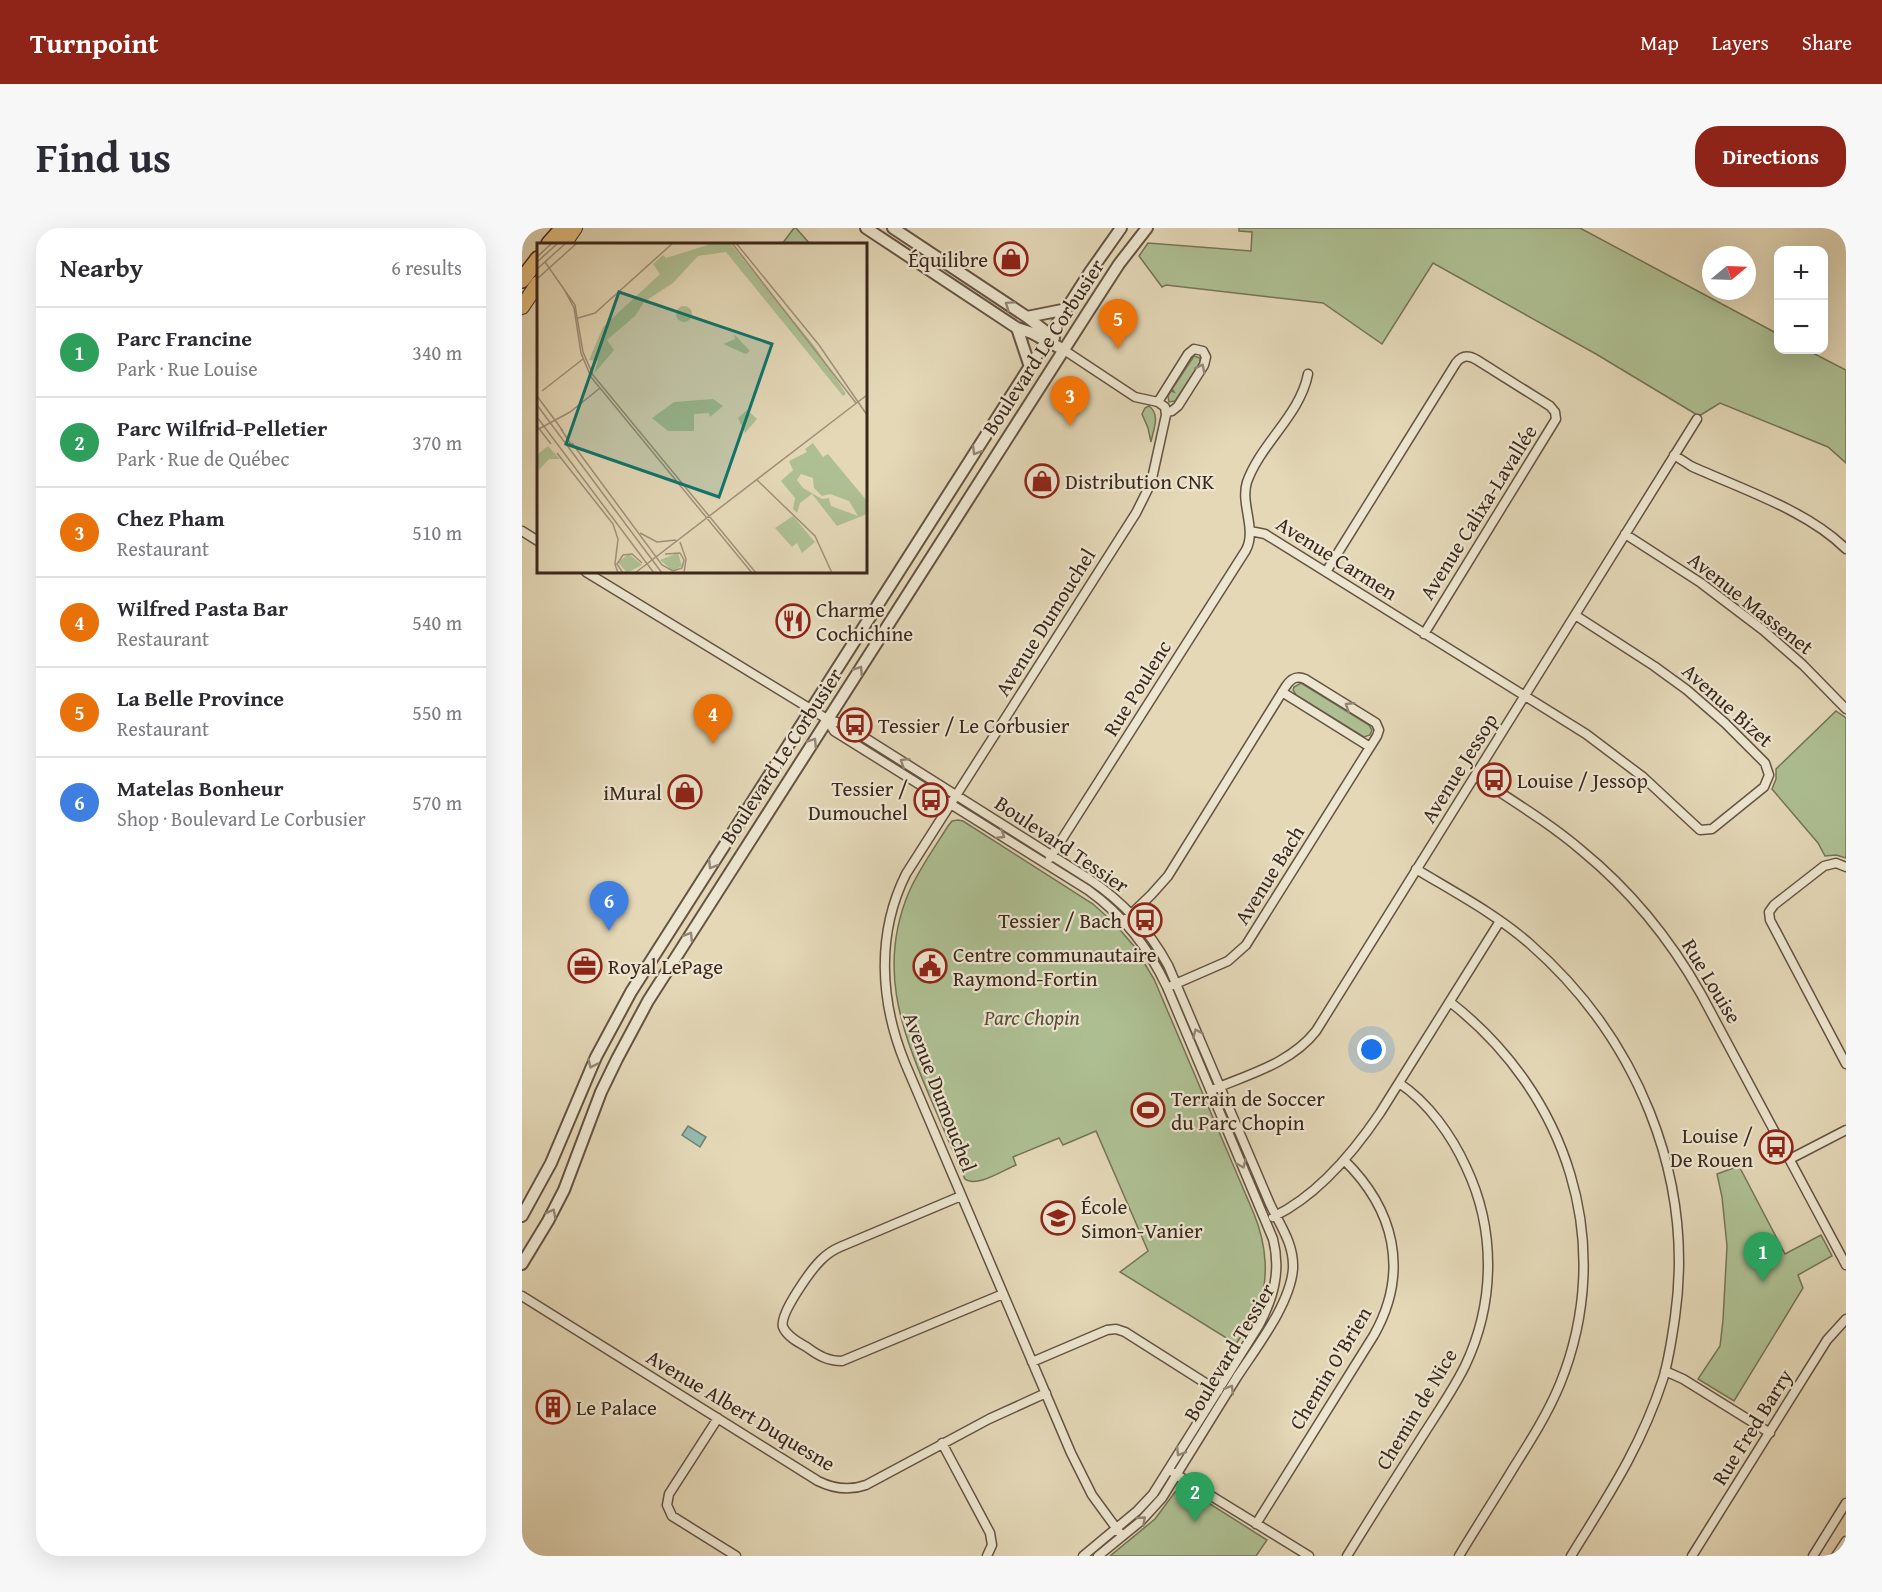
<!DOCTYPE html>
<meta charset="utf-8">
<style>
body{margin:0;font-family:"Gentium Book Plus",serif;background:#f7f7f7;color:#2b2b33}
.controls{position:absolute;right:18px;top:18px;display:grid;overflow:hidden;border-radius:12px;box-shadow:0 6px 24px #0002}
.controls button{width:54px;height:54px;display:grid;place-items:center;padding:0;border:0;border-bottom:2px solid #e1e1e2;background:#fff;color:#2b2b33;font:30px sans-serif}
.compass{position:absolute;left:1180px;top:18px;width:54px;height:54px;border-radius:50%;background:#fff;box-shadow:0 6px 24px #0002;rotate:71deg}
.you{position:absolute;left:850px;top:822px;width:21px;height:21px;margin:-15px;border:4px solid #fff;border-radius:50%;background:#1a73e8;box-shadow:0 0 0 9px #1a73e833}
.badge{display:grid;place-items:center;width:39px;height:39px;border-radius:50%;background:#8f2418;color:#fff;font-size:20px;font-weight:700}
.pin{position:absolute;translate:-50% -50px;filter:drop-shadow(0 2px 3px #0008)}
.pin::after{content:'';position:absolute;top:32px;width:21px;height:18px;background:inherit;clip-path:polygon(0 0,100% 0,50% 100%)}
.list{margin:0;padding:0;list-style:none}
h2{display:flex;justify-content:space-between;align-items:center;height:78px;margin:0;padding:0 24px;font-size:26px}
h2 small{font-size:20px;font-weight:400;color:#7c7c81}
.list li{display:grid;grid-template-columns:39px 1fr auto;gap:18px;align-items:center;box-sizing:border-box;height:90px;padding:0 24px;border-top:2px solid #e1e1e2}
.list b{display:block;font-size:22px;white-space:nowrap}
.list p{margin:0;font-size:20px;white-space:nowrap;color:#7c7c81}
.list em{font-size:20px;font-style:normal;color:#7c7c81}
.map{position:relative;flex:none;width:1324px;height:1328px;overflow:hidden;border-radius:24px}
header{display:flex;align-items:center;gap:36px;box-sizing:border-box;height:84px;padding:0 30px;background:#8f2418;color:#fff}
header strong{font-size:28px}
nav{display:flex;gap:33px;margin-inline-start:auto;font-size:21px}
.intro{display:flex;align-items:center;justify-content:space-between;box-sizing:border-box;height:144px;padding:0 36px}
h1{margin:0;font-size:42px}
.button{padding:15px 27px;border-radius:24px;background:#8f2418;color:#fff;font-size:21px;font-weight:700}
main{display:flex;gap:36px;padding:0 36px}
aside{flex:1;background:#fff;border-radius:24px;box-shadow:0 6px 24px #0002}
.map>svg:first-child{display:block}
</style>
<header>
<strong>Turnpoint</strong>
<nav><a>Map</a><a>Layers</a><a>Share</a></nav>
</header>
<div class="intro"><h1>Find us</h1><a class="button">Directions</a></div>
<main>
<aside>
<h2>Nearby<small>6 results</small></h2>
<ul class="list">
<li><span class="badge" style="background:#2e9e5b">1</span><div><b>Parc Francine</b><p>Park · Rue Louise</p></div><em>340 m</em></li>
<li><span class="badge" style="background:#2e9e5b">2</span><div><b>Parc Wilfrid-Pelletier</b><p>Park · Rue de Québec</p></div><em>370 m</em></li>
<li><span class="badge" style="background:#e8710a">3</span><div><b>Chez Pham</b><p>Restaurant</p></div><em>510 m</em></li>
<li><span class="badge" style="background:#e8710a">4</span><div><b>Wilfred Pasta Bar</b><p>Restaurant</p></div><em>540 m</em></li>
<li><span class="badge" style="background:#e8710a">5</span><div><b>La Belle Province</b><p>Restaurant</p></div><em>550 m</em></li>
<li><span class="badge" style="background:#3f7fe0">6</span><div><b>Matelas Bonheur</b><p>Shop · Boulevard Le Corbusier</p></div><em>570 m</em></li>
</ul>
</aside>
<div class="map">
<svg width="1324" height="1328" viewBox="0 0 1324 1328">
<rect width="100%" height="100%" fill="#e4d8b7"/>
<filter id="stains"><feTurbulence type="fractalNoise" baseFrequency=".00333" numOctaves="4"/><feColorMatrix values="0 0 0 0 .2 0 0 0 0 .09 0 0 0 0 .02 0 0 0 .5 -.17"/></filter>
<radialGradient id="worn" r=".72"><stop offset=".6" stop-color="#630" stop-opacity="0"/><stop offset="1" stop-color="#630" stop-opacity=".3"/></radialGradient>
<!-- green -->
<path fill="#aec093" stroke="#747458" stroke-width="1.5" d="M 272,0 L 274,0 L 288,16 L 260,16 Z
M 717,0 L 1058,0 L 1256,106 L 1256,122 L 1285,122 L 1324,142 L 1324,235 L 1306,219 L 1198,175 L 1177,188 L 1074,126 L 911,35 L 860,116 L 801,75 L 644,57 L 640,59 L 617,28 L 626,15 L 729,23 L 730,4 L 717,3 Z
M 672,128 L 678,130 L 678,135 L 653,173 L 647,174 L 646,168 L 649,163 L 652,164 L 650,161 Z
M 627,178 C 639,187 631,202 629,214 L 626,200 L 620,186 L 623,180 Z
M 779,455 L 847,497 L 850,502 L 848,507 L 842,509 L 774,467 L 771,462 L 772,459 Z
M 1314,483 L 1324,490 L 1324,630 L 1314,627 L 1303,628 L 1296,615 L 1250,561 L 1254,551 L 1254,541 Z
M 436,592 L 441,593 L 571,676 L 592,695 L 612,718 L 632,751 L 732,986 C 744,1015 749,1054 734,1083 C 729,1095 721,1105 714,1116 L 598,1044 L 626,1023 L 574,903 L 541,917 L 537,910 L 491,929 L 494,937 C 480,943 454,960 443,951 C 431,923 419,895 407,867 C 378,799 356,737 387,664 C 397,641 413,619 426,598 L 430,593 Z
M 1217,938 L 1263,1026 L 1299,1007 L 1310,1028 L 1276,1047 L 1281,1060 L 1212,1173 L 1176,1151 L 1198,1118 L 1201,1092 L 1205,1018 L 1200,969 L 1195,946 Z
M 658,1260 L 666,1262 L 745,1312 L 734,1328 L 588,1328 L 633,1291 L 653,1264 Z"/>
<!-- water -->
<path fill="#95baaf" stroke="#717f75" stroke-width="1.5" d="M 166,898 L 184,909 L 178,919 L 160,907 Z"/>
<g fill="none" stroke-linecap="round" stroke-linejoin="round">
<defs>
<path id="minor" d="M 542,122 L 613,169 L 636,174 L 643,179 L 644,187 L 629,255 L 614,285 L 384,646 C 354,706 358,774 383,835 L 549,1225 L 570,1267 L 600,1308
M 636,174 L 666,126 L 672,121 L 681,123 L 684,129 L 682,137 L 656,178 L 650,183 L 644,184
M 1152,227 L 1169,238 C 1219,261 1285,282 1324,321
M 0,303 L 16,313
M 728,303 L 743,306 L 1064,506 L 1121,549 L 1178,602 L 1190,601 L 1242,559 L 1247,547 L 1243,535 L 1203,495 L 1165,462 L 1132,438 L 1053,387
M 1103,306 L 1179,355 L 1241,402 L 1281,437 L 1324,481
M 64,344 L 305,491 L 321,496 L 567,651 C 600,673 627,702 646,737 L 748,976 C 758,997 772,1016 771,1040 C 769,1075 734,1120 715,1149 C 690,1190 665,1230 640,1270 L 619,1293 L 576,1328
M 804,344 L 934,135 C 940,127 947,127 955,132 L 1028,178 L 1033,184 L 1034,191 L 902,406
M 760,464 L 848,519
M 305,491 L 312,503 L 566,662 C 602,688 626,719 645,759 L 751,1011 C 759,1042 752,1069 737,1097 L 631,1266 L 615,1283 L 561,1328
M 953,548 C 989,572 1026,594 1059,622 C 1108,662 1148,711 1179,766 L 1324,1037
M 528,630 L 724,322 C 735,301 718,276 725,254 C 739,215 778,187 786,146
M 1324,639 L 1314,635 L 1302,638 L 1252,677 L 1247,684 L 1248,692 L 1324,836
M 894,641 C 932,664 974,686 1008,716 C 1114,809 1173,947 1153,1089 C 1150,1110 1147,1131 1141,1151 C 1119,1219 1086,1268 1049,1328
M 605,690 L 629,667 L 646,648 L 764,458 C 769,451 774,447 783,451 L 854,495 L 857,502 L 855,508 L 724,717 L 706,733 L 651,757
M 928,774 C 1045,865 1095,1015 1038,1156 C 1026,1185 1009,1212 992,1239 C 974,1269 955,1298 937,1328
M 692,861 C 728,846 769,835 794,803 L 1175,191
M 1268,931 L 1324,902
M 439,968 L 318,1019 C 311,1022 305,1026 299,1032 C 289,1042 257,1086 261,1099 C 265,1109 278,1115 286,1120 C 297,1128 306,1133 320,1133 L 481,1066
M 751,989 C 795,968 831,925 858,885 L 978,693
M 0,1068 L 296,1253 C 312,1261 327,1263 344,1257 L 467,1191 L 524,1165
M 510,1134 L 585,1102 L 594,1101 L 603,1104 L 696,1163
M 1143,1143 L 1161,1151 L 1248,1205
M 196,1190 L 147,1266 L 145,1277 L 150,1288 L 214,1328
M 420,1215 L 468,1305 L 470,1317 L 465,1328
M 652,1245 L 787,1328
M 734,1296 L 852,1107 C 888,1043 872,981 822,932
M 825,1328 C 849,1289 873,1251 898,1212 C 913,1188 930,1164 943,1138 C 973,1075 974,1002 944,939 C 930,908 906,874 877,855
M 1170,1328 L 1305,1112 L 1324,1091
M 1291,1328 L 1324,1275
M 1314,1328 L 1324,1313"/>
<path id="tertiary" d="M 344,0 L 495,100 L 510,105 L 542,122
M 371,0 L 505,89 L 532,110
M 505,89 L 545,81
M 495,100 L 508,139
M 0,988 L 29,935 L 74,829 L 109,764 L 568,44 L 599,0
M 0,1036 L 26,993 L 42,962 L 79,864 L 95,831 L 126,773 L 566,84 L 597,36 L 625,0"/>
<path id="primary" d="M 42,16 L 53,0
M 0,79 L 16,55"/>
<path id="motorway" d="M 27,16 L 41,0
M 0,52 L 16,31"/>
</defs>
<!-- minor casing -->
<use href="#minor" stroke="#655344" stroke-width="11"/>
<!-- tertiary casing -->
<use href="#tertiary" stroke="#655344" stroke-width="14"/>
<!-- primary casing -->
<use href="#primary" stroke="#3b271e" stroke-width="16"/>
<!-- motorway casing -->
<use href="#motorway" stroke="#3b271e" stroke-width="18"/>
<!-- minor -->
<use href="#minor" stroke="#ede6d0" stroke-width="8"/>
<!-- tertiary -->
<use href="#tertiary" stroke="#ede6d0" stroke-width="10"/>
<!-- primary -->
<use href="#primary" stroke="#e2bc7c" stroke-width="14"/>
<!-- motorway -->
<use href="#motorway" stroke="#e2bc7c" stroke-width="15"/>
</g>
<!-- one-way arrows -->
<defs><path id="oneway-chevron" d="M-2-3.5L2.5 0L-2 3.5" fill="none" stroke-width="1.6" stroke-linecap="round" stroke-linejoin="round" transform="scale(1.5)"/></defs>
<g stroke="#948677">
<use href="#oneway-chevron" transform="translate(487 77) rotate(-146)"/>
<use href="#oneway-chevron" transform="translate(679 140) rotate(-63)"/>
<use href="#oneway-chevron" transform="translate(454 223) rotate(122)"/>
<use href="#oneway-chevron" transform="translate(337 442) rotate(-57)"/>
<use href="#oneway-chevron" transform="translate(827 478) rotate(-148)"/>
<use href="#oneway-chevron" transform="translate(291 514) rotate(-57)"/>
<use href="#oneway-chevron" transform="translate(382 534) rotate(-148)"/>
<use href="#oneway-chevron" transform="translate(479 607) rotate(32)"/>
<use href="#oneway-chevron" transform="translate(190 637) rotate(122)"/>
<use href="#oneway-chevron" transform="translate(167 708) rotate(-58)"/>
<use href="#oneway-chevron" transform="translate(675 805) rotate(-113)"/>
<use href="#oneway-chevron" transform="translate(70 836) rotate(115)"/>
<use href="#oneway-chevron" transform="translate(720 936) rotate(67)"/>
<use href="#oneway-chevron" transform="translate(30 985) rotate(-62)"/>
<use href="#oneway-chevron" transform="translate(708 1161) rotate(-58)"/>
<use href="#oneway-chevron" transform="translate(658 1224) rotate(122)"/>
<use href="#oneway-chevron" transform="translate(620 1292) rotate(-41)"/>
</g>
<!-- icons -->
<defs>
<symbol id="shop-ring" viewBox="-11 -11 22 22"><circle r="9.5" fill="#ede6d0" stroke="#8f2418" stroke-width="1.5"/><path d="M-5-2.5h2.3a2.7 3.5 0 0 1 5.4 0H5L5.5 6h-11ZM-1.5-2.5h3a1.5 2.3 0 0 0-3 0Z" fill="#8f2418"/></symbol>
<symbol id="restaurant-ring" viewBox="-11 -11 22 22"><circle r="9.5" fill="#ede6d0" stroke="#8f2418" stroke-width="1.5"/><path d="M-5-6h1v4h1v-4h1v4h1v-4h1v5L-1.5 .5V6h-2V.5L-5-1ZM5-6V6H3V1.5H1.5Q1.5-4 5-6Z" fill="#8f2418"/></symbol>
<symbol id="bus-ring" viewBox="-11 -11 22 22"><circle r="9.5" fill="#ede6d0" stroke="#8f2418" stroke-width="1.5"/><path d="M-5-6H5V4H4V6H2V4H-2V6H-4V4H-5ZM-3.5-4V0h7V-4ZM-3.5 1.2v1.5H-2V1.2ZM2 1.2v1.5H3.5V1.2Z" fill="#8f2418"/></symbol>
<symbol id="office-ring" viewBox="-11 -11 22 22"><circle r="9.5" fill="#ede6d0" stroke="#8f2418" stroke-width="1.5"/><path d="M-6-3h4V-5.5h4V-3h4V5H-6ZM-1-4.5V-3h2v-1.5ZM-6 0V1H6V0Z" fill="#8f2418"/></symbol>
<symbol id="civic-ring" viewBox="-11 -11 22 22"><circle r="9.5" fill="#ede6d0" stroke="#8f2418" stroke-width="1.5"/><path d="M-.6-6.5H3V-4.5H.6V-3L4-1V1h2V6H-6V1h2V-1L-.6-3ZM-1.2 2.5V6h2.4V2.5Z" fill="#8f2418"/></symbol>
<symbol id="stadium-ring" viewBox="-11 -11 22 22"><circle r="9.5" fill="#ede6d0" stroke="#8f2418" stroke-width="1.5"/><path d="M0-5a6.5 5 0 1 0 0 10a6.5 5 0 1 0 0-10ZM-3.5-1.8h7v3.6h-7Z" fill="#8f2418"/></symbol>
<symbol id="school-ring" viewBox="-11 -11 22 22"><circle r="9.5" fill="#ede6d0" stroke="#8f2418" stroke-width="1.5"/><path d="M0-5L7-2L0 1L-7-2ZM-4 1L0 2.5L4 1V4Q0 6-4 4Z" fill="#8f2418"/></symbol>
<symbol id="building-ring" viewBox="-11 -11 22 22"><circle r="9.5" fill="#ede6d0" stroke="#8f2418" stroke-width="1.5"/><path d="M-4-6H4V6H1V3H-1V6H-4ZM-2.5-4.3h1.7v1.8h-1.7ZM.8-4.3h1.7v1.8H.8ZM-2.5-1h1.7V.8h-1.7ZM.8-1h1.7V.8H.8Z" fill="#8f2418"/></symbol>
</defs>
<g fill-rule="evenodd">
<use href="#shop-ring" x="470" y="12" width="38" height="38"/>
<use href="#shop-ring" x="501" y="234" width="38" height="38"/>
<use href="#restaurant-ring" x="252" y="374" width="38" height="38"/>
<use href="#bus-ring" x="314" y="478" width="38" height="38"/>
<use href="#bus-ring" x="953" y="533" width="38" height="38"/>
<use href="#shop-ring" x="144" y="545" width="38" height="38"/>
<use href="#bus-ring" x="390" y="553" width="38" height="38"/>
<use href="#bus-ring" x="604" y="673" width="38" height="38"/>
<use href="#office-ring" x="44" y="719" width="38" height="38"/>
<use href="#civic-ring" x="389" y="719" width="38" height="38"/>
<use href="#stadium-ring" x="607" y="863" width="38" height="38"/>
<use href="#bus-ring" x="1235" y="900" width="38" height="38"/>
<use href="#school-ring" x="517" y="971" width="38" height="38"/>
<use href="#building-ring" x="12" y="1160" width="38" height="38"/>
</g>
<g text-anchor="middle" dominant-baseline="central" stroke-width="4.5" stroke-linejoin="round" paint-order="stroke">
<!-- poi labels -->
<g font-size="21" fill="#3b271e" stroke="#ede6d0" text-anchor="start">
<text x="466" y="31" text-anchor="end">Équilibre</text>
<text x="543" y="253">Distribution CNK</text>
<text x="294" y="381">Charme<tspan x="294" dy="24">Cochichine</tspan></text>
<text x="356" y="497">Tessier / Le Corbusier</text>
<text x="995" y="552">Louise / Jessop</text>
<text x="386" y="560" text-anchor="end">Tessier /<tspan x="386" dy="24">Dumouchel</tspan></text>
<text x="140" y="564" text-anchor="end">iMural</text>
<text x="600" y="692" text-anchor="end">Tessier / Bach</text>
<text x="431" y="726">Centre communautaire<tspan x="431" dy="24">Raymond-Fortin</tspan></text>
<text x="86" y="738">Royal LePage</text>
<text x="649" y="870">Terrain de Soccer<tspan x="649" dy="24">du Parc Chopin</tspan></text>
<text x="1231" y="907" text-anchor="end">Louise /<tspan x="1231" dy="24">De Rouen</tspan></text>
<text x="559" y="978">École<tspan x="559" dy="24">Simon-Vanier</tspan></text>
<text x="54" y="1179">Le Palace</text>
</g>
<!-- street labels -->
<g font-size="21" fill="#3b271e" stroke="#ede6d0">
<text transform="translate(521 119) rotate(-57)">Boulevard Le Corbusier</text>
<text transform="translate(956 284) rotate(-58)">Avenue Calixa-Lavallée</text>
<text transform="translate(815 330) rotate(32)">Avenue Carmen</text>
<text transform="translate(1229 375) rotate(38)">Avenue Massenet</text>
<text transform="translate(523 394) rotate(-58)">Avenue Dumouchel</text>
<text transform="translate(615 460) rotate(-58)">Rue Poulenc</text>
<text transform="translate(1206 477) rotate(42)">Avenue Bizet</text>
<text transform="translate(259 528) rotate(-57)">Boulevard Le Corbusier</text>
<text transform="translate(937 540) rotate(-58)">Avenue Jessop</text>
<text transform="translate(540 616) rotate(34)">Boulevard Tessier</text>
<text transform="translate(747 647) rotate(-58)">Avenue Bach</text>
<text transform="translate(1190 753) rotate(59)">Rue Louise</text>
<text transform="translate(418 864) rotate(69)">Avenue Dumouchel</text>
<text transform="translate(707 1124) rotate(-59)">Boulevard Tessier</text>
<text transform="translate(808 1140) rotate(-59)">Chemin O'Brien</text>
<text transform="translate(894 1181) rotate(-59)">Chemin de Nice</text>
<text transform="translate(219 1182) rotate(31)">Avenue Albert Duquesne</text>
<text transform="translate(1230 1199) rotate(-58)">Rue Fred Barry</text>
</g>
<!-- park labels -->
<g font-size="21" font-style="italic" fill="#584d3b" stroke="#ede6d0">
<text x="510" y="789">Parc Chopin</text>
</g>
</g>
<!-- overview -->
<g transform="translate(15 15)">
<rect width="330" height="330" fill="#e4d8b7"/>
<path d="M 177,0 L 193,0 L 279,105 L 309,151 L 306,153 L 189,9 L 161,13 L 136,40 L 107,59 L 98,73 L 70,97 L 77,107 L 57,131 L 61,118 L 52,117 L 66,84 L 123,31 L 116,21 L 126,12 L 129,15 ZM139 71a8 8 0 1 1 16 0a8 8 0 1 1-16 0ZM 197,91 L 213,108 L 209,111 L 186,101 L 198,96 ZM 176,156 L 186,163 L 173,174 L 172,170 L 157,171 L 157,188 L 131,188 L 115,175 L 137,159 ZM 210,167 L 220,176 L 208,190 L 201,175 ZM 276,200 L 286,214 L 291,211 L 330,258 L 330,271 L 300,283 L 275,251 L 263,260 L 260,270 L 256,266 L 258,255 L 244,238 L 256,227 L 252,218 L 270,209 L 268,206 ZM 264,231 L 276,235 L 277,245 L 285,253 L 293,251 L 312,258 L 321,273 L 294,263 L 292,255 L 285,256 L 266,245 L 260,237 ZM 11,203 L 23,216 L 12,216 L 2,227 L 0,212 ZM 256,273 L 278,299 L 265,310 L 260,300 L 255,304 L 238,285 ZM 141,310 L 145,323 L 136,328 L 123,317 ZM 92,311 L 105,322 L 90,330 L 81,319 Z" fill="#aec093" fill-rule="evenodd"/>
<path fill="none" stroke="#a0917a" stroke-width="1.5" d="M 195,0 L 319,160M 199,0 L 282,102 L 330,172M 0,14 L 15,0M 0,19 L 21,0M 8,19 L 38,62 L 46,109 L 56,132 L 219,330M 0,26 L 29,0M 0,36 L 40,0M 28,48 L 37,65 L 44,110 L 54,134 L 215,330M 41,75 L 58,70 L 136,0M 5,148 L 46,116M 0,153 L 26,188M 0,162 L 125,330M 0,174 L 117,330M 0,183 L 14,201M 24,186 L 35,203M 0,187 L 33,169 L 63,145M 35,200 L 125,322 L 136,328 L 145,325 L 147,317 L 143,310 L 128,311M 20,210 L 76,281 L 81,296 L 78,321 L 81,330M 220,237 L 278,293 L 295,330M 103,290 L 120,299 L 139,297M 143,299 L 149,316 L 147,330M 86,330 L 80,321 L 86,312 L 95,311 L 105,320M 98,330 L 330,152"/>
<path fill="#0f766e" fill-opacity="0.15" stroke="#0f766e" stroke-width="3" d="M 82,49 L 235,101 L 182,254 L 29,201 Z"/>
<rect width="330" height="330" fill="none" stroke="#3b271e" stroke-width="3"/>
</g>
<rect width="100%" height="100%" filter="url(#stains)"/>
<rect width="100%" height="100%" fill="url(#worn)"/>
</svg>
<div class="controls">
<button>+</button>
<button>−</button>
</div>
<svg class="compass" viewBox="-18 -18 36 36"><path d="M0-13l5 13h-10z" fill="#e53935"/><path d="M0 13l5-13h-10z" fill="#7c7c81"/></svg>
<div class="you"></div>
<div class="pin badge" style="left:1241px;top:1054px;background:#2e9e5b">1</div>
<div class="pin badge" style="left:673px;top:1294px;background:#2e9e5b">2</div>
<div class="pin badge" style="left:548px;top:198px;background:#e8710a">3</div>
<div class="pin badge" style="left:191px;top:516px;background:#e8710a">4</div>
<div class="pin badge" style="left:596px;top:121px;background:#e8710a">5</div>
<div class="pin badge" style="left:87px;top:703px;background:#3f7fe0">6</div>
</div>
</main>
